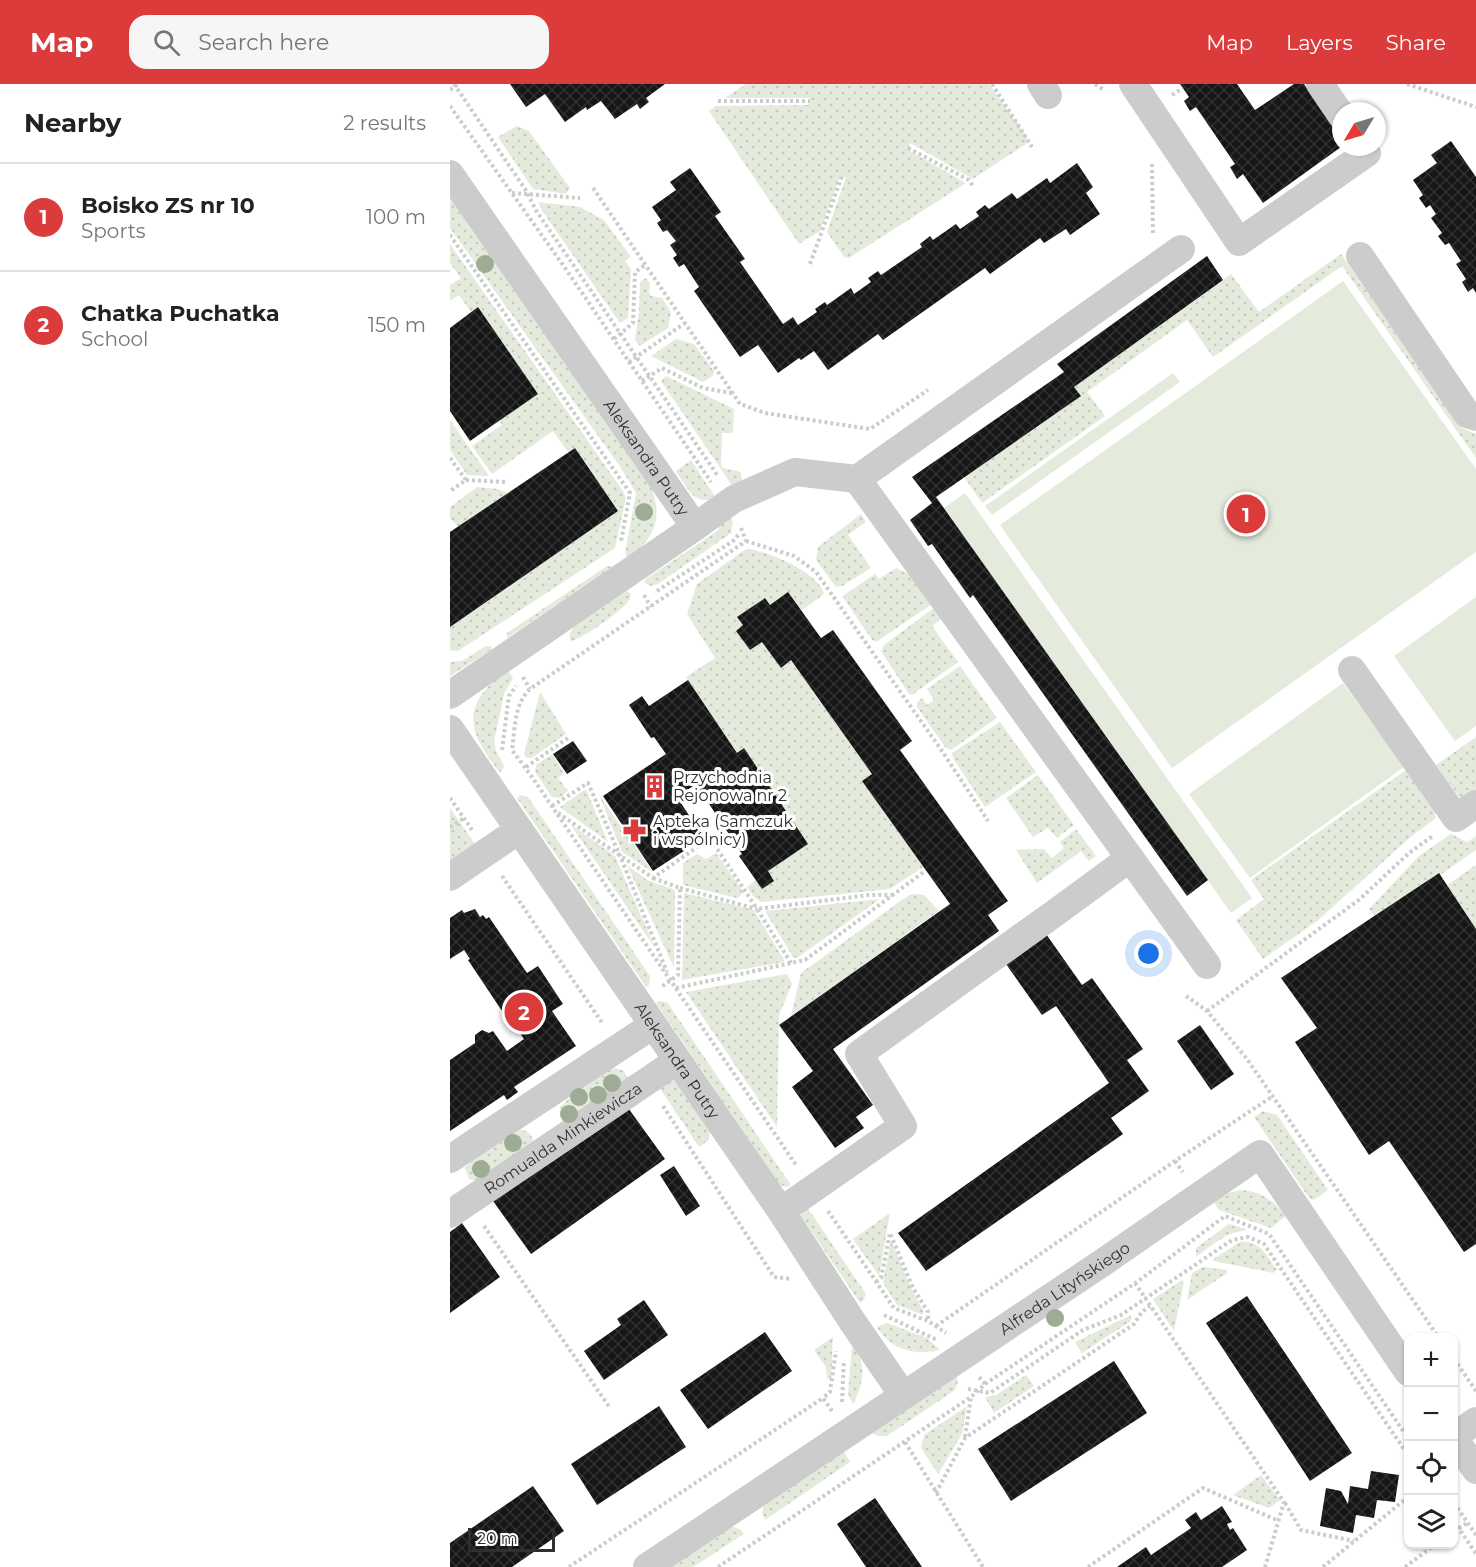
<!DOCTYPE html>
<meta charset="utf-8">
<style>
body{margin:0;font-family:Montserrat,sans-serif;background:#f6f6f6;color:#222}
.controls{position:absolute;right:18px;bottom:18px;display:grid;overflow:hidden;border-radius:12px;box-shadow:0 2px 4px #0004}
.controls button{width:54px;height:54px;display:grid;place-items:center;padding:0;border:0;border-bottom:2px solid #e0e0e0;background:#fff;color:#222;font:30px sans-serif}
.compass{position:absolute;left:882px;top:18px;width:54px;height:54px;border-radius:50%;background:#fff;box-shadow:0 2px 4px #0004;rotate:232deg}
.scale{position:absolute;left:18px;bottom:15px;width:87px;box-sizing:border-box;padding-left:6px;border:3px solid #2f2f2f;border-top:0;font-size:16px;line-height:21px;white-space:nowrap;color:#2f2f2f;-webkit-text-stroke:4px #fff;paint-order:stroke}
.you{position:absolute;left:699px;top:870px;width:21px;height:21px;margin:-15px;border:4px solid #fff;border-radius:50%;background:#1a73e8;box-shadow:0 0 0 9px #1a73e833}
.badge{display:grid;place-items:center;width:39px;height:39px;border-radius:50%;background:#dc3b3c;color:#fff;font-size:20px;font-weight:700}
.pin{position:absolute;translate:-50% -50%;border:3px solid #fff;box-shadow:0 2px 6px #0006}
.list{margin:0;padding:0;list-style:none}
h2{display:flex;justify-content:space-between;align-items:center;height:78px;margin:0;padding:0 24px;font-size:26px}
h2 small{font-size:20px;font-weight:400;color:#767676}
.list li{display:grid;grid-template-columns:39px 1fr auto;gap:18px;align-items:center;box-sizing:border-box;height:108px;padding:0 24px;border-top:2px solid #e0e0e0}
.list b{display:block;font-size:22px;white-space:nowrap}
.list p{margin:0;font-size:20px;white-space:nowrap;color:#767676}
.list em{font-size:20px;font-style:normal;color:#767676}
.icon{flex:none;width:33px;height:33px;fill:none;stroke:currentColor;stroke-width:2;stroke-linecap:round;stroke-linejoin:round}
.map{position:relative;flex:none;width:1026px;height:1483px;overflow:hidden}
header{display:flex;align-items:center;gap:36px;box-sizing:border-box;height:84px;padding:0 30px;background:#dc3b3c;color:#fff}
header strong{font-size:28px}
nav{display:flex;gap:33px;margin-inline-start:auto;font-size:21px}
.search{width:420px;height:54px;background:#f6f6f6;display:flex;align-items:center;gap:15px;box-sizing:border-box;padding:0 21px;border-radius:18px;color:#767676;font-size:22px}
main{display:flex}
aside{flex:1;background:#fff}
.map>svg:first-child{display:block}
</style>
<header>
<strong>Map</strong>
<div class="search"><svg class="icon" aria-label="search" viewBox="0 0 24 24"><circle cx="10" cy="10" r="6"/><path d="M15 15l6 6"/></svg>Search here</div>
<nav><a>Map</a><a>Layers</a><a>Share</a></nav>
</header>
<main>
<aside>
<h2>Nearby<small>2 results</small></h2>
<ul class="list">
<li><span class="badge">1</span><div><b>Boisko ZS nr 10</b><p>Sports</p></div><em>100 m</em></li>
<li><span class="badge">2</span><div><b>Chatka Puchatka</b><p>School</p></div><em>150 m</em></li>
</ul>
</aside>
<div class="map">
<svg width="1026" height="1483" viewBox="0 0 1026 1483">
<defs>
<pattern id="grass-dots" width="8" height="8" patternUnits="userSpaceOnUse" patternTransform="scale(1.5)"><rect width="8" height="8" fill="#e4ebdd"/><path d="M2 2h.1M6 6h.1" fill="none" stroke="#c4cabe" stroke-width="1.8" stroke-linecap="round"/></pattern>
<pattern id="building-cross-hatch" width="8" height="8" patternUnits="userSpaceOnUse" patternTransform="scale(1.5)"><rect width="8" height="8" fill="#161616"/><path d="M0 0l8 8M0 8l8-8" fill="none" stroke="#303030"/></pattern>
</defs>
<rect width="100%" height="100%" fill="#fff"/>
<!-- grass -->
<path fill="url(#grass-dots)" d="M 296,0 L 539,0 L 577,53 L 576,60 L 523,95 L 460,59 L 458,66 L 516,99 L 399,174 L 394,173 L 377,148 L 396,93 L 390,92 L 370,147 L 349,160 L 259,27 L 266,22 L 358,21 L 361,14 L 275,14 Z
M 67,42 L 79,47 L 120,104 L 116,110 L 83,105 L 48,53 Z
M 0,115 L 202,405 C 213,437 203,454 179,475 L 175,470 L 186,409 L 171,384 L 0,144 Z
M 88,118 L 130,123 L 154,136 L 181,173 L 175,177 L 181,185 L 178,234 L 170,239 L 91,125 Z
M 0,160 L 173,407 L 176,414 L 165,464 L 8,567 L 0,566 L 0,543 L 168,427 L 125,364 L 118,368 L 103,347 L 42,390 L 22,362 L 52,341 L 49,336 L 87,310 L 28,223 L 21,228 L 9,211 L 0,217 L 0,201 L 11,194 L 0,179 Z
M 891,170 L 1012,344 L 1026,350 L 1026,374 L 892,182 L 763,273 L 737,236 L 637,308 L 655,332 L 532,419 L 514,393 L 630,311 L 624,303 L 781,190 L 809,228 Z
M 196,194 L 200,199 L 199,209 L 201,212 L 212,214 L 221,228 L 218,244 L 190,262 L 185,256 L 189,227 L 190,198 Z
M 226,255 L 244,260 L 264,287 L 263,292 L 253,298 L 201,272 Z
M 216,292 L 284,325 L 283,349 L 272,349 L 271,381 L 273,384 L 288,387 L 291,389 L 292,396 L 283,403 L 211,297 Z
M 0,336 L 39,392 L 17,391 L 0,366 Z
M 241,376 L 266,414 C 244,422 238,405 227,389 L 226,387 Z
M 27,403 L 48,405 L 58,409 L 8,443 L 0,434 L 0,423 Z
M 411,430 L 416,438 L 398,451 L 421,484 L 392,502 L 386,503 L 366,476 L 368,463 Z
M 280,432 L 283,438 L 281,449 L 208,500 L 200,502 L 194,498 L 197,494 L 269,446 L 268,440 Z
M 299,465 C 320,468 369,489 374,510 L 351,527 L 320,521 L 314,514 L 288,533 L 293,541 L 286,547 L 300,566 L 312,558 L 331,584 L 341,576 L 422,690 L 412,697 L 473,783 L 440,805 L 311,818 L 303,812 L 297,803 L 306,796 L 324,796 L 318,787 L 287,669 L 236,593 L 265,574 L 237,530 L 247,500 L 293,467 Z
M 157,482 L 163,483 L 57,554 L 57,549 Z
M 446,484 L 463,492 L 482,520 L 426,558 L 422,556 L 393,513 L 394,511 L 425,490 L 429,495 Z
M 177,507 L 181,510 C 180,515 180,515 177,519 C 168,529 132,556 120,557 L 120,549 L 124,543 Z
M 485,523 L 492,534 L 482,542 L 508,578 L 462,611 L 459,610 L 431,567 L 434,561 Z
M 36,562 L 41,562 L 42,565 L 0,592 L 0,578 L 12,577 Z
M 510,582 L 547,634 L 501,666 L 495,663 L 467,623 L 467,618 L 472,614 L 477,621 L 484,616 L 477,605 Z
M 55,587 L 59,588 L 63,594 L 54,610 L 44,657 L 46,667 L 54,682 L 50,689 C 17,646 10,624 55,587 Z
M 90,608 L 116,650 L 82,674 L 76,674 L 74,670 Z
M 550,638 L 586,688 L 535,723 L 503,674 L 502,669 Z
M 1026,653 L 1026,707 L 1012,717 L 986,681 Z
M 102,670 L 114,689 L 108,694 L 118,707 L 109,714 L 102,713 L 85,688 L 86,681 Z
M 956,686 L 982,718 L 986,734 L 963,751 L 867,837 L 813,875 L 786,836 L 814,815 L 801,796 Z
M 588,691 L 624,741 L 607,754 L 598,744 L 583,753 L 556,714 Z
M 136,705 L 158,758 L 110,723 Z
M 70,711 L 78,713 L 200,892 L 199,901 L 196,903 L 67,714 Z
M 149,711 L 202,787 L 202,788 L 172,768 Z
M 0,724 L 25,760 L 0,776 Z
M 120,740 L 165,772 L 205,864 Z
M 626,745 L 646,772 L 639,777 L 631,767 L 587,799 L 566,766 L 594,765 L 602,774 L 614,764 L 610,758 Z
M 1001,750 L 1017,758 L 1026,752 L 1026,766 L 990,791 L 988,789 L 924,832 L 919,825 L 969,772 Z
M 266,769 L 294,809 L 287,814 L 233,801 L 233,779 L 247,770 L 256,775 Z
M 177,781 L 197,796 L 225,806 L 224,884 Z
M 1026,781 L 1026,843 L 1025,844 L 997,801 Z
M 234,809 L 304,826 L 334,876 L 334,878 L 232,896 Z
M 467,810 L 474,811 L 489,827 L 341,932 L 351,889 L 459,811 Z
M 430,815 L 347,874 L 343,873 L 315,827 Z
M 337,890 L 342,900 L 329,931 L 327,1043 L 236,908 Z
M 209,917 L 217,918 L 341,1101 L 337,1103 L 330,1101 L 206,919 Z
M 165,984 L 174,987 L 178,995 L 120,1036 L 114,1033 L 110,1024 L 116,1017 L 159,986 Z
M 223,996 L 226,998 L 260,1046 L 259,1056 L 249,1063 L 209,1003 Z
M 813,1027 L 827,1031 L 878,1106 L 864,1116 L 859,1114 L 804,1033 Z
M 70,1046 L 74,1046 L 81,1051 L 83,1057 L 79,1062 L 25,1097 L 19,1095 L 15,1084 L 21,1078 Z
M 791,1106 C 811,1107 824,1117 836,1132 L 821,1144 L 769,1126 L 763,1117 L 778,1109 Z
M 357,1123 L 416,1210 L 413,1217 L 410,1219 L 351,1132 Z
M 440,1129 L 429,1192 L 403,1155 Z
M 779,1140 L 796,1145 L 795,1147 C 778,1146 759,1164 746,1173 L 746,1164 Z
M 441,1156 L 460,1202 L 474,1228 L 473,1231 L 447,1221 L 433,1199 Z
M 790,1158 C 810,1156 817,1172 827,1186 L 823,1189 L 764,1177 L 763,1175 Z
M 753,1183 L 777,1186 L 777,1189 L 737,1216 L 742,1189 Z
M 732,1196 L 734,1197 L 724,1247 L 703,1215 Z
M 681,1231 L 681,1237 L 632,1269 L 625,1258 Z
M 437,1239 L 477,1254 L 490,1266 C 465,1272 441,1266 427,1243 Z
M 383,1253 L 381,1296 L 377,1294 L 376,1283 L 364,1266 Z
M 402,1262 C 418,1279 413,1301 403,1320 L 398,1310 Z
M 506,1291 L 508,1298 L 505,1306 L 437,1352 L 428,1352 L 420,1348 Z
M 576,1291 L 584,1302 L 544,1329 L 535,1313 L 546,1311 Z
M 517,1322 L 512,1350 L 488,1390 L 471,1364 L 474,1351 Z
M 393,1366 L 400,1378 L 315,1436 L 312,1429 L 314,1420 Z
M 811,1391 L 830,1416 L 819,1424 L 783,1411 Z
M 284,1443 L 290,1445 L 294,1450 L 243,1483 L 219,1483 L 276,1444 Z"/>
<!-- pitch -->
<path fill="#e4ebdd" d="M 893,197 L 1026,385 L 1026,468 L 722,684 L 550,441 Z
M 723,289 L 730,298 L 542,431 L 535,422 Z
M 515,409 L 802,814 L 781,829 L 494,424 Z
M 1026,513 L 1026,642 L 1005,657 L 944,572 Z
M 893,599 L 954,683 L 800,794 L 739,710 Z"/>
<!-- building -->
<path fill="url(#building-cross-hatch)" d="M 60,0 L 215,0 L 196,14 L 199,18 L 190,25 L 187,20 L 165,35 L 151,17 L 137,26 L 136,23 L 115,38 L 95,10 L 76,23 Z
M 730,0 L 787,0 L 805,26 L 844,0 L 854,0 L 891,54 L 891,63 L 813,119 L 793,90 L 787,95 L 780,83 L 785,80 L 746,23 L 740,27 L 734,17 L 739,13 Z
M 1001,57 L 1026,93 L 1026,209 L 1023,204 L 1018,208 L 1012,198 L 1016,195 L 1006,180 L 1011,177 L 999,159 L 995,161 L 988,152 L 992,149 L 981,134 L 986,130 L 980,121 L 976,124 L 969,114 L 973,111 L 963,96 L 987,79 L 981,71 Z
M 627,79 L 643,103 L 636,109 L 650,130 L 620,151 L 616,145 L 594,159 L 590,154 L 540,190 L 535,184 L 433,256 L 428,250 L 378,286 L 364,267 L 351,276 L 349,274 L 328,289 L 308,261 L 290,273 L 244,207 L 249,203 L 234,180 L 229,183 L 223,174 L 227,171 L 220,161 L 226,157 L 217,146 L 213,148 L 207,139 L 211,136 L 202,123 L 226,106 L 220,98 L 240,84 L 271,128 L 265,132 L 295,175 L 290,178 L 333,240 L 343,233 L 348,241 L 367,228 L 365,225 L 375,218 L 377,221 L 401,204 L 404,210 L 421,198 L 418,194 L 428,187 L 431,191 L 472,163 L 470,160 L 480,152 L 483,156 L 506,140 L 510,145 L 529,132 L 526,128 L 535,121 L 539,125 L 562,109 L 567,115 L 597,94 L 600,99 Z
M 757,172 L 773,196 L 624,303 L 631,312 L 486,413 L 758,796 L 737,812 L 523,511 L 520,514 L 482,460 L 478,462 L 460,436 L 482,419 L 462,393 L 614,288 L 607,280 Z
M 28,223 L 88,310 L 20,357 L 0,327 L 0,244 Z
M 125,364 L 168,427 L 0,543 L 0,448 Z
M 338,508 L 371,554 L 383,546 L 462,657 L 450,666 L 558,817 L 538,831 L 549,847 L 383,965 L 423,1021 L 406,1033 L 414,1044 L 385,1064 L 342,1003 L 363,987 L 329,941 L 500,820 L 412,697 L 422,690 L 341,576 L 331,584 L 312,558 L 300,566 L 286,547 L 293,541 L 287,533 L 315,514 L 320,521 Z
M 238,596 L 287,669 L 294,664 L 358,760 L 318,787 L 324,797 L 312,805 L 289,772 L 292,770 L 246,700 L 227,713 L 254,754 L 203,787 L 153,712 L 216,670 L 204,653 L 201,654 L 179,621 L 192,612 L 199,622 Z
M 123,657 L 137,677 L 117,690 L 103,670 Z
M 989,789 L 1026,845 L 1026,1160 L 1014,1168 L 939,1057 L 919,1071 L 845,958 L 867,944 L 831,894 Z
M 25,825 L 30,833 L 33,831 L 36,835 L 39,833 L 77,889 L 88,882 L 113,920 L 102,927 L 126,962 L 64,1003 L 68,1008 L 57,1016 L 54,1011 L 0,1047 L 0,976 L 25,959 L 25,951 L 32,946 L 39,949 L 43,947 L 57,967 L 74,955 L 68,946 L 66,948 L 18,876 L 20,875 L 14,866 L 0,875 L 0,834 L 12,826 L 14,829 Z
M 596,850 L 632,901 L 642,894 L 693,965 L 677,976 L 699,1007 L 661,1034 L 673,1050 L 476,1187 L 448,1149 L 659,999 L 606,922 L 592,931 L 556,880 Z
M 750,941 L 784,990 L 761,1006 L 727,957 Z
M 176,1021 L 215,1075 L 81,1170 L 43,1117 Z
M 224,1082 L 250,1122 L 236,1132 L 210,1091 Z
M 12,1139 L 50,1193 L 0,1229 L 0,1148 Z
M 797,1212 L 902,1369 L 860,1397 L 756,1239 Z
M 194,1216 L 218,1251 L 154,1296 L 134,1267 L 171,1241 L 167,1235 Z
M 315,1248 L 342,1287 L 258,1345 L 230,1306 Z
M 664,1277 L 697,1329 L 561,1417 L 528,1365 Z
M 209,1322 L 236,1363 L 147,1421 L 121,1380 Z
M 921,1387 L 949,1391 L 945,1418 L 927,1416 L 924,1434 L 906,1431 L 903,1449 L 870,1442 L 876,1404 L 891,1407 L 898,1420 L 900,1402 L 918,1405 Z
M 83,1402 L 114,1447 L 62,1483 L 0,1483 L 0,1459 Z
M 425,1414 L 472,1483 L 416,1483 L 387,1440 Z
M 772,1422 L 782,1438 L 777,1440 L 780,1446 L 783,1444 L 797,1466 L 772,1483 L 667,1483 L 696,1463 L 701,1471 L 741,1444 L 735,1436 L 746,1428 L 751,1436 Z"/>
<g fill="none" stroke-linecap="round" stroke-linejoin="round">
<!-- path -->
<path stroke="#ccc" stroke-width="4" stroke-dasharray="3 3" stroke-linecap="butt" d="M 4,0 L 75,105 L 87,128 L 268,392
M 542,0 L 582,63
M 645,0 L 654,6
M 957,0 L 1026,23
M 0,6 L 8,0
M 722,11 L 733,4
M 268,17 L 360,17
M 0,22 L 113,181 L 261,398
M 458,64 L 519,96 L 523,102
M 702,80 L 703,151
M 143,104 L 290,320 L 315,329 L 420,345 L 478,306
M 62,109 L 130,114
M 0,151 L 180,409 L 171,457
M 360,180 L 392,92
M 164,255 L 183,239 L 185,188 L 195,181
M 179,278 L 235,239
M 192,297 L 212,284 L 253,304 L 282,309
M 0,374 L 16,396 L 0,407
M 16,396 L 55,398
M 291,444 L 296,457 L 80,605 C 64,620 65,645 62,666 L 82,693 L 346,1081
M 296,457 L 344,472 L 366,488 L 492,667 L 538,737
M 207,507 L 283,457 L 289,450
M 194,511 L 201,523
M 73,593 L 80,605
M 52,666 L 59,612 L 66,602
M 76,683 L 118,654
M 0,714 L 22,746
M 102,722 L 138,699 L 171,774 L 217,888
M 108,729 L 203,794 L 260,754 L 307,825
M 0,743 L 14,734
M 52,792 L 153,940
M 203,794 L 230,804 L 228,891 L 210,904
M 230,804 L 307,825
M 341,879 L 307,825 L 419,811 L 442,811
M 226,904 L 355,876 L 475,787
M 736,912 L 757,927 L 797,975 L 989,1254
M 757,927 L 910,815 L 959,769 L 984,751
M 213,1022 L 324,1193 L 341,1195
M 725,1077 L 733,1088
M 378,1127 L 444,1224 L 478,1237 L 496,1249
M 34,1142 L 160,1324
M 426,1198 L 431,1194 L 440,1149 L 463,1204 L 478,1228 L 478,1237
M 685,1199 L 834,1418 L 815,1483
M 434,1231 L 487,1256
M 486,1242 L 725,1077 L 823,1012
M 1004,1275 L 1026,1307
M 535,1300 L 687,1198 L 775,1132 L 819,1150 L 958,1354
M 518,1305 L 540,1309 L 633,1246 L 671,1231 L 782,1156 L 798,1153 L 814,1160 L 958,1371
M 392,1318 L 394,1276
M 382,1327 L 373,1314 L 380,1308 L 386,1267
M 515,1353 L 521,1313
M 455,1358 L 533,1483
M 486,1409 L 515,1354 L 684,1240 L 692,1228 L 700,1222
M 835,1419 L 851,1446 L 904,1457
M 1004,1419 L 1026,1451
M 1004,1437 L 1026,1470
M 1004,1448 L 1017,1439
M 119,1483 L 373,1314
M 268,1483 L 521,1313 L 535,1300 L 529,1293
M 638,1483 L 753,1404 L 829,1437
M 873,1483 L 958,1413
M 955,1483 L 986,1460"/>
<!-- street -->
<g stroke="#ccc" stroke-width="28">
<path d="M 591,0 L 598,11"/>
<path d="M 683,0 L 789,158 L 917,69 L 913,63"/>
<path d="M 870,0 L 891,31"/>
<path id="s1" d="M 0,90 L 245,443 L 0,611"/>
<path d="M 910,172 L 1017,330 L 1026,333"/>
<path d="M 407,395 L 757,881"/>
<path d="M 245,443 L 284,415 L 345,388 L 407,395 L 731,165"/>
<path d="M 902,586 L 1006,734 L 1026,720"/>
<path id="s2" d="M 0,645 L 331,1127 L 402,1237 L 453,1311"/>
<path d="M 0,793 L 69,746"/>
<path d="M 0,1075 L 203,941"/>
<path d="M 331,1127 L 453,1042 L 409,970 L 605,829 L 680,774"/>
<path id="s3" d="M 0,1130 L 227,977"/>
<path d="M 1004,1352 L 1026,1337"/>
<path d="M 1004,1354 L 1026,1386"/>
<path id="s4" d="M 197,1483 L 655,1177 L 810,1070 L 958,1288"/>
</g>
</g>
<!-- trees -->
<g fill="#9eac95">
<circle cx="35" cy="180" r="9"/>
<circle cx="194" cy="428" r="9"/>
<circle cx="162" cy="999" r="9"/>
<circle cx="148" cy="1011" r="9"/>
<circle cx="129" cy="1013" r="9"/>
<circle cx="119" cy="1030" r="9"/>
<circle cx="63" cy="1059" r="9"/>
<circle cx="31" cy="1085" r="9"/>
<circle cx="605" cy="1234" r="9"/>
</g>
<!-- icons -->
<defs>
<symbol id="building-bare" viewBox="-9 -9 18 18"><path d="M-4-6H4V6H1V3H-1V6H-4ZM-2.5-4.3h1.7v1.8h-1.7ZM.8-4.3h1.7v1.8H.8ZM-2.5-1h1.7V.8h-1.7ZM.8-1h1.7V.8H.8Z" fill="#dc3b3c" stroke="#fff" stroke-width="2.5" paint-order="stroke"/></symbol>
<symbol id="pharmacy-bare" viewBox="-9 -9 18 18"><path d="M-2-6h4v4h4v4h-4v4h-4v-4h-4v-4h4Z" fill="#dc3b3c" stroke="#fff" stroke-width="2.5" paint-order="stroke"/></symbol>
</defs>
<g fill-rule="evenodd">
<use href="#building-bare" x="188" y="686" width="33" height="33"/>
<use href="#pharmacy-bare" x="168" y="730" width="33" height="33"/>
</g>
<g text-anchor="middle" dominant-baseline="central" stroke-width="6" stroke-linejoin="round" paint-order="stroke">
<!-- street labels -->
<g font-size="16" fill="#2f2f2f" stroke="#fff">
<text stroke="none"><textPath href="#s1" startOffset="345">Aleksandra Putry</textPath></text>
<text stroke="none"><textPath href="#s2" startOffset="402">Aleksandra Putry</textPath></text>
<text stroke="none"><textPath href="#s3" startOffset="136">Romualda Minkiewicza</textPath></text>
<text stroke="none"><textPath href="#s4" startOffset="502">Alfreda Lityńskiego</textPath></text>
</g>
<!-- poi labels -->
<g font-size="16" fill="#2f2f2f" stroke="#fff" text-anchor="start">
<text x="223" y="693">Przychodnia<tspan x="223" dy="18">Rejonowa nr 2</tspan></text>
<text x="203" y="737">Apteka (Samczuk<tspan x="203" dy="18">i wspólnicy)</tspan></text>
</g>
</g>
</svg>
<div class="controls">
<button>+</button>
<button>−</button>
<button><svg class="icon" aria-label="locate" viewBox="0 0 24 24"><circle cx="12" cy="12" r="6"/><path d="M12 2v4M12 18v4M2 12h4M18 12h4"/></svg></button>
<button><svg class="icon" aria-label="layers" viewBox="0 0 24 24"><path d="M12 4l9 5-9 5-9-5zM3 14l9 5 9-5"/></svg></button>
</div>
<svg class="compass" viewBox="-18 -18 36 36"><path d="M0-13l5 13h-10z" fill="#e53935"/><path d="M0 13l5-13h-10z" fill="#767676"/></svg>
<div class="scale">20 m</div>
<div class="you"></div>
<div class="pin badge" style="left:796px;top:430px">1</div>
<div class="pin badge" style="left:74px;top:928px">2</div>
</div>
</main>
